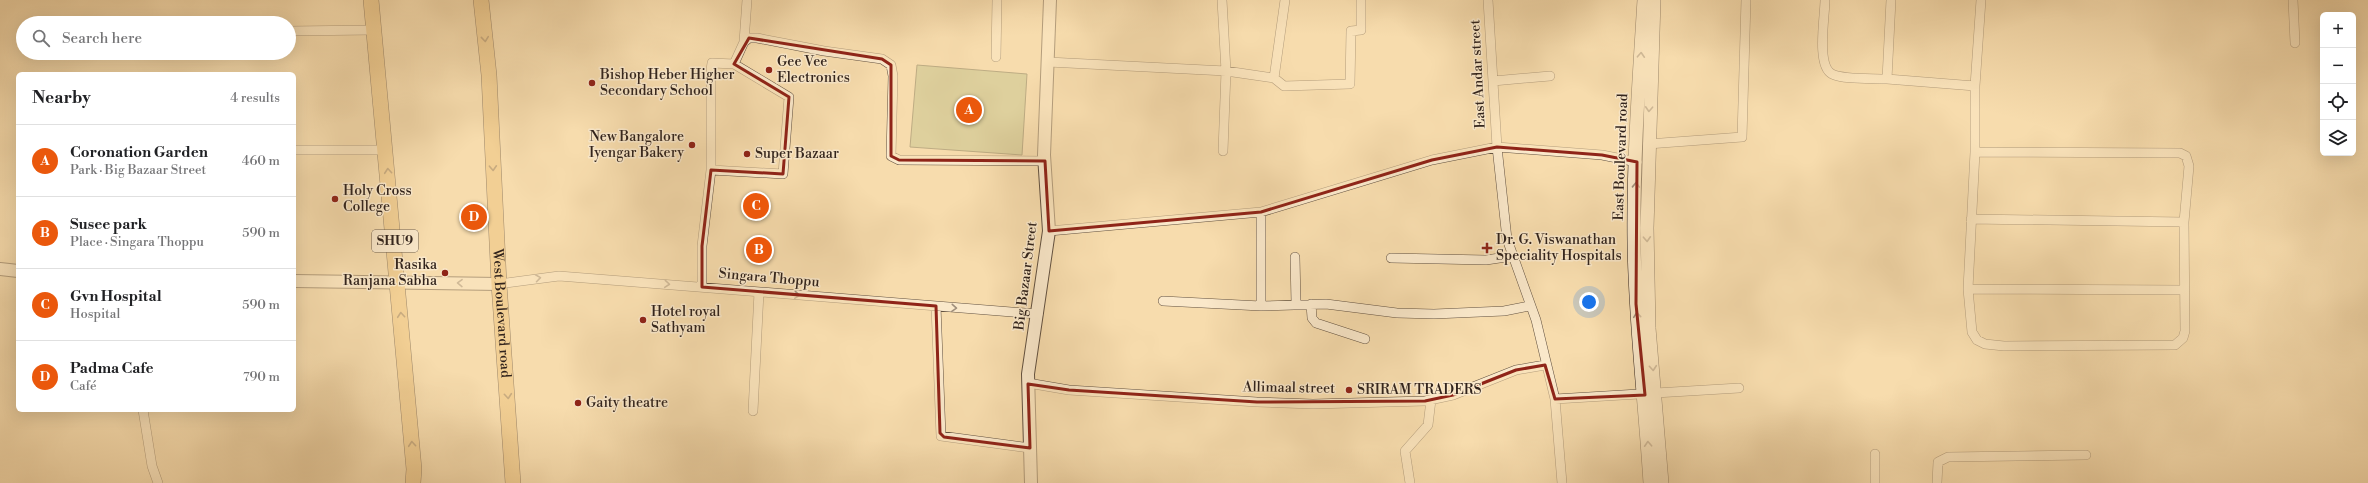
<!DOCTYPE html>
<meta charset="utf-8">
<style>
body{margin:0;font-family:"Libre Bodoni",serif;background:#f6f6f6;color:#202124}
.controls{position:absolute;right:12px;top:12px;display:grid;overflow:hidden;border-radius:6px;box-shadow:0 4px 16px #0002}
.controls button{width:36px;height:36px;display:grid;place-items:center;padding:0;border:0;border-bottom:1px solid #e0e0e0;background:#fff;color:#202124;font:20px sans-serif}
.you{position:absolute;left:1589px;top:302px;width:14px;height:14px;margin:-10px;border:3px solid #fff;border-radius:50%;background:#1a73e8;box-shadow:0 0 0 6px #1a73e833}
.badge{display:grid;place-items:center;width:26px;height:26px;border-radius:50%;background:#ea580c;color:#fff;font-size:13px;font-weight:700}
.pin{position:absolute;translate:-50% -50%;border:2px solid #fff;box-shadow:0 1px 4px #0006}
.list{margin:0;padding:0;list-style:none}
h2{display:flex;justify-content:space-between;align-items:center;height:52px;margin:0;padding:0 16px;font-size:17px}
h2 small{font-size:13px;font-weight:400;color:#757577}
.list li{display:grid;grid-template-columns:26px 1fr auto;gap:12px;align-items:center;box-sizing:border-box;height:72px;padding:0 16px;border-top:1px solid #e0e0e0}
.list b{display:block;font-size:15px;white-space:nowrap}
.list p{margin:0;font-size:13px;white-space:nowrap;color:#757577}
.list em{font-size:13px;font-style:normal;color:#757577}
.icon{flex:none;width:22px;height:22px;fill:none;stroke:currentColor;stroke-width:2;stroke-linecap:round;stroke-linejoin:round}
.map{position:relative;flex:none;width:2368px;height:483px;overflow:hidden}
.search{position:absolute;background:#fff;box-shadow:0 4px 16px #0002;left:16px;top:16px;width:280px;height:44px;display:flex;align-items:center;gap:10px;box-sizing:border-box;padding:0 14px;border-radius:22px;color:#757577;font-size:15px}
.panel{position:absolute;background:#fff;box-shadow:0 4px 16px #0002;left:16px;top:72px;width:280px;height:340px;border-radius:6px}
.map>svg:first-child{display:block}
</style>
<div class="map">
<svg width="2368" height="483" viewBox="0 0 2368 483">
<rect width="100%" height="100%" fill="#f7dcad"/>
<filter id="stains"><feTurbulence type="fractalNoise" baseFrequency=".005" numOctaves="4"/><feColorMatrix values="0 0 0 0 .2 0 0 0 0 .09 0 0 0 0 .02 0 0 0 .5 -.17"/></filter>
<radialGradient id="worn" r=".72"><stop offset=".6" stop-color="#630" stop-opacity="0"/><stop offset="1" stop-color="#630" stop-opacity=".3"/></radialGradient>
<!-- green -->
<path fill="#bec089" stroke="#787252" d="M 917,65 L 1027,74 L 1022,155 L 910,147 Z"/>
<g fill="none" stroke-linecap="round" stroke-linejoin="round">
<defs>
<path id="minor" d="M 1222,0 L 1226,71 L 1223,151
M 1488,0 L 1497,147 L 1507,239 L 1536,320 L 1555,399 L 1562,483
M 1825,0 C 1825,16 1816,66 1832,74 C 1844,80 1873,78 1887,79
M 1891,0 L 1887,79 L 1975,86 L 1975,152 L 1968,289 L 1972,332 L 1977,340 L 1985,344 L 2004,346 L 2175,345 L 2183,338 L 2185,331 L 2184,222 L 2189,166 L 2186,156 L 2180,153 L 1975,152
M 2293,0 L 2295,43
M 289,31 L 374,30
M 744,42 L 749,38 L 757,38 L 824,51 L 882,59 L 891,65 L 893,76 L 891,156 L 899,160 L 1045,161
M 996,57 L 997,0
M 1048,62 L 1226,71 L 1274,78 L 1285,0
M 1274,78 L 1284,86 L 1350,84 L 1351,31 L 1361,30 L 1361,0
M 1493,81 L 1550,76
M 1975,86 L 1981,0
M 1648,144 L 1742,137 L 1746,0
M 294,150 L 386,150
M 711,170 L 783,174 L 789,97 L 734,64
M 1971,219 L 2184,222
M 1049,231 L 1261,212 L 1432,160 L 1497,147 L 1602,155 L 1637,162
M 1295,257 L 1296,303
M 1391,258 L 1486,260 L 1513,256
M 499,284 L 559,276 L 1038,314
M 702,287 L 702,246 L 711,170 L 711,70 L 712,63 L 734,64 L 744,42 L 747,0
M 1968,289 L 2183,290
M 1163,301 L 1261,306 L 1326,304 L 1397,313 L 1434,314 L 1504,311 L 1529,306
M 1311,304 L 1312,318 L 1316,323 L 1365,339
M 936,306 L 941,436 L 1030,448
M 1261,306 L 1261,212
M 1028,383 L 1069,390 L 1257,402 L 1313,404 L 1425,401 L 1453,395 L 1516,370 L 1545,365
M 1555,399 L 1739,388
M 143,410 L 152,466 L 158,483
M 753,411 L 759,292
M 1875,454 L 1875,483
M 1410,483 L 1405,451 L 1428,425 L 1431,400
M 1937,483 L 1938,462 L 1948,457 L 2086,455"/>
<path id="tertiary" d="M 0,269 L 18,271
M 294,281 L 499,284
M 1031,483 L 1028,374 L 1049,231 L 1044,155 L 1050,0"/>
<path id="secondary" d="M 1644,0 C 1639,80 1633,161 1634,242 C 1635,322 1645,403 1650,483
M 1654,0 L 1647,228 L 1649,328 L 1662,483"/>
<g id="primary">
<path d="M 371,0 L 414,469 L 413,483"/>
<path id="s1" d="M 481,0 L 489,75 L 499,284 L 513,483"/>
</g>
</defs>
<!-- minor casing -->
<use href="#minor" stroke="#625140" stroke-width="10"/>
<!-- tertiary casing -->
<use href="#tertiary" stroke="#625140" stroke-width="14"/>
<!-- secondary casing -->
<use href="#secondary" stroke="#31231c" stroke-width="14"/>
<!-- primary casing -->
<use href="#primary" stroke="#31231c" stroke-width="16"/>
<!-- minor -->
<use href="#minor" stroke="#fae8ca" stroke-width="9"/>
<!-- tertiary -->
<use href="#tertiary" stroke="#fae8ca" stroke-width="12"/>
<!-- secondary -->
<use href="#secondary" stroke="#fae8ca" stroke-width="13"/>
<!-- primary -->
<use href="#primary" stroke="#ecbe76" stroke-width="15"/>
</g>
<!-- one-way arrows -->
<defs><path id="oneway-chevron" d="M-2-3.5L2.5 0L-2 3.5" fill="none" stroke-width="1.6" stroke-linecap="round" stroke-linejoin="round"/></defs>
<g stroke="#8e7049">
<use href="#oneway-chevron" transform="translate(485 39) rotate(84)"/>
<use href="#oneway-chevron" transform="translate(493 168) rotate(87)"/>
<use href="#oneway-chevron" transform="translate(388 171) rotate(-95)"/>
<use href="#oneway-chevron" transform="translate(401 315) rotate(-95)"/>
<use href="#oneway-chevron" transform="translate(508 396) rotate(85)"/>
<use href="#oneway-chevron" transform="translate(412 444) rotate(-95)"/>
</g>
<g stroke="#a08f7c">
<use href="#oneway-chevron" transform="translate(1641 55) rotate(-87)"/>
<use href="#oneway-chevron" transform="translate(1649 109) rotate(93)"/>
<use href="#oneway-chevron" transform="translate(1636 185) rotate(-88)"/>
<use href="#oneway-chevron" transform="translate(1647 239) rotate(87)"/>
<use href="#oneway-chevron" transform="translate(538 278) rotate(-8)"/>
<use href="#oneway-chevron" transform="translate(460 283) rotate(-179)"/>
<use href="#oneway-chevron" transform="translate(667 284) rotate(5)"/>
<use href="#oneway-chevron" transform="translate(797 295) rotate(5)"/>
<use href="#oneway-chevron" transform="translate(954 308) rotate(4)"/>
<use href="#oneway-chevron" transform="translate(1637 315) rotate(-96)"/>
<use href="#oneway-chevron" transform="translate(1653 368) rotate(85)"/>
<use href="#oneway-chevron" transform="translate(1648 444) rotate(-93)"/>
</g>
<!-- marked area -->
<path d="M0 0H2368V483H0ZM 749,38 L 882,59 L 891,65 L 891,156 L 899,160 L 1045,161 L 1049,231 L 1261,212 L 1432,160 L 1497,147 L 1602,155 L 1637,162 L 1636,304 L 1645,395 L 1555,399 L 1545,365 L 1516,370 L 1453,395 L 1425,401 L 1257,402 L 1069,390 L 1028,384 L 1030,448 L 944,437 L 940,433 L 936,306 L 702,287 L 702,246 L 711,170 L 783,174 L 789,97 L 734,64 Z" fill="#f7dcad" fill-opacity=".55" fill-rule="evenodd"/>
<path fill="none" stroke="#8f2418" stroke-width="3" stroke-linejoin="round" d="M 749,38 L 882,59 L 891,65 L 891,156 L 899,160 L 1045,161 L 1049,231 L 1261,212 L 1432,160 L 1497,147 L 1602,155 L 1637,162 L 1636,304 L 1645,395 L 1555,399 L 1545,365 L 1516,370 L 1453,395 L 1425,401 L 1257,402 L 1069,390 L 1028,384 L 1030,448 L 944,437 L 940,433 L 936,306 L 702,287 L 702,246 L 711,170 L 783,174 L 789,97 L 734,64 Z"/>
<!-- markers -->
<g fill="#8f2418" stroke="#fae8ca" stroke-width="1.5">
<circle cx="769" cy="70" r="4"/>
<circle cx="592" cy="83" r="4"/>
<circle cx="692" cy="145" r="4"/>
<circle cx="747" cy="154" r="4"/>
<circle cx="335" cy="199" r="4"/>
<path d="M1485 242h4v4h4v4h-4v4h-4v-4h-4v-4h4z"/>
<circle cx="445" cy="273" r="4"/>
<circle cx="643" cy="320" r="4"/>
<circle cx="1349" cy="390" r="4"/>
<circle cx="578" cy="403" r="4"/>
</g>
<g text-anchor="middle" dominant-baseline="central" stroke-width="3" stroke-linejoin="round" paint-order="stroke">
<!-- shield labels -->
<rect fill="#fae8ca" stroke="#6d5e50" stroke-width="1" x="372" y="230" width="46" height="22" rx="3"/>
<g font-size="13" font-weight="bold" fill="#31231c">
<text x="395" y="241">SHU9</text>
</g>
<!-- poi labels -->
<g font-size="14" fill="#31231c" stroke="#fae8ca" text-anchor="start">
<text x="777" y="62">Gee Vee<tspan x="777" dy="16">Electronics</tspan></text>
<text x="600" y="75">Bishop Heber Higher<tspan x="600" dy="16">Secondary School</tspan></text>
<text x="684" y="137" text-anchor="end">New Bangalore<tspan x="684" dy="16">Iyengar Bakery</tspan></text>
<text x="755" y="154">Super Bazaar</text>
<text x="343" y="191">Holy Cross<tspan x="343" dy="16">College</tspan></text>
<text x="1496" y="240">Dr. G. Viswanathan<tspan x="1496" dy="16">Speciality Hospitals</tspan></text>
<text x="437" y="265" text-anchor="end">Rasika<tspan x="437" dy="16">Ranjana Sabha</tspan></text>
<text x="651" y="312">Hotel royal<tspan x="651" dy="16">Sathyam</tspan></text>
<text x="1357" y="390">SRIRAM TRADERS</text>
<text x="586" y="403">Gaity theatre</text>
</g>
<!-- street labels -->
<g font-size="14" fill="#31231c" stroke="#fae8ca">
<text transform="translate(1478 74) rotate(-93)">East Andar street</text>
<text transform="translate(1621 157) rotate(-88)">East Boulevard road</text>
<text transform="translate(1026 276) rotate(-83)">Big Bazaar Street</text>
<text transform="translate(769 278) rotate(5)">Singara Thoppu</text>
<text stroke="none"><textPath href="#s1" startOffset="314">West Boulevard road</textPath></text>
<text transform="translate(1289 388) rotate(1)">Allimaal street</text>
</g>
</g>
<rect width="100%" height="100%" filter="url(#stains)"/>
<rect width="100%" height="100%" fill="url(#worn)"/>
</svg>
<div class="controls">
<button>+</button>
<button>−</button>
<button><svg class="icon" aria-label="locate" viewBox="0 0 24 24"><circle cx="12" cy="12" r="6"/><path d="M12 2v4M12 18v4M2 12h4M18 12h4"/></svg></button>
<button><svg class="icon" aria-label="layers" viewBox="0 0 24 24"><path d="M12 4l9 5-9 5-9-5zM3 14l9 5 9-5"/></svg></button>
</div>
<div class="you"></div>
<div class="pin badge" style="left:969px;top:110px">A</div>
<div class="pin badge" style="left:759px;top:250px">B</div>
<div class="pin badge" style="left:756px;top:206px">C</div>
<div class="pin badge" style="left:474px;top:217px">D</div>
<div class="search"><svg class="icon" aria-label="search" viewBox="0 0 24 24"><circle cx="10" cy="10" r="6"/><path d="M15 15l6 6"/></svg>Search here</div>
<section class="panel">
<h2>Nearby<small>4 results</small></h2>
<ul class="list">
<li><span class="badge">A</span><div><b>Coronation Garden</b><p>Park · Big Bazaar Street</p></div><em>460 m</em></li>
<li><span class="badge">B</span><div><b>Susee park</b><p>Place · Singara Thoppu</p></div><em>590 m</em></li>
<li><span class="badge">C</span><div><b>Gvn Hospital</b><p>Hospital</p></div><em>590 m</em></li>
<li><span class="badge">D</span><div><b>Padma Cafe</b><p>Café</p></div><em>790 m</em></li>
</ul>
</section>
</div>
